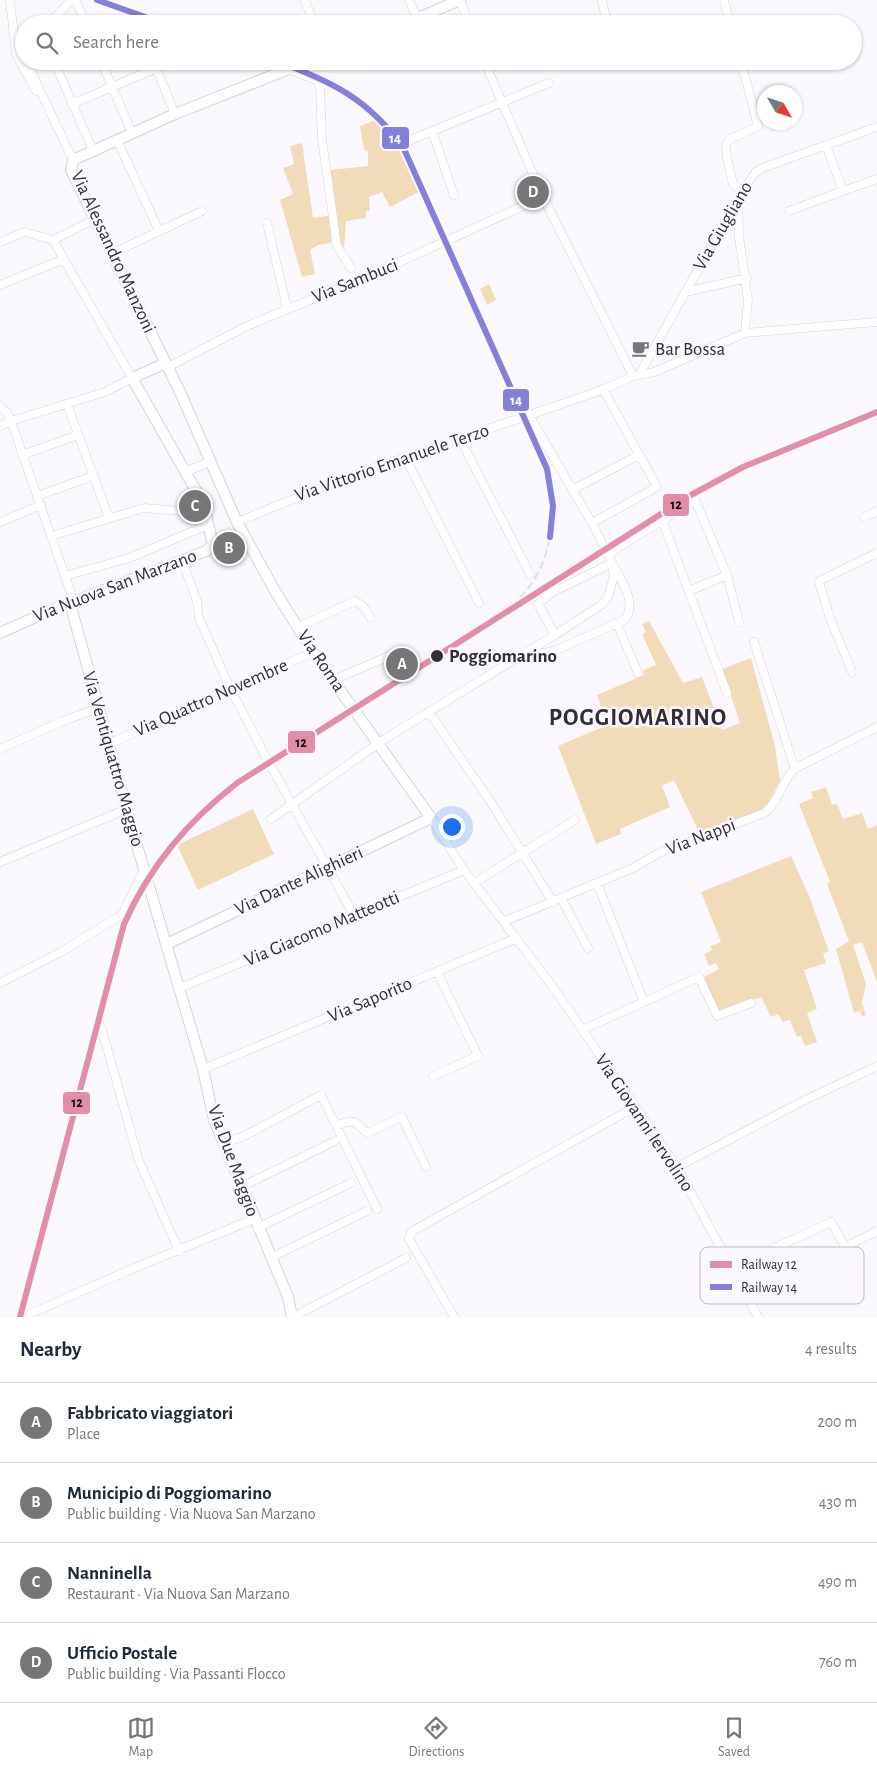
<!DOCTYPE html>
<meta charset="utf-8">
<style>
body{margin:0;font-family:"Alegreya Sans",sans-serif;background:#f6f6f7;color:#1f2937}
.compass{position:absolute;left:757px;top:85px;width:45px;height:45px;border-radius:50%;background:#fff;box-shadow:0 1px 4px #0004;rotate:129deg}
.you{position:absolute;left:451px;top:826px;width:18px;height:18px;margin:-12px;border:4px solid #fff;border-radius:50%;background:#1a73e8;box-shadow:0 0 0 8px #1a73e833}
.badge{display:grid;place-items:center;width:32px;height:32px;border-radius:50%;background:#787579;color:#fff;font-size:16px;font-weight:700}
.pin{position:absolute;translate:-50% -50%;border:2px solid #fff;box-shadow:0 1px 5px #0006}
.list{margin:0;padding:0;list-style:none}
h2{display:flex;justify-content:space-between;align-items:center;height:65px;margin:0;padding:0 20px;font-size:21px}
h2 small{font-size:16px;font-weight:400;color:#747a83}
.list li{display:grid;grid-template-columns:32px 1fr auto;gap:15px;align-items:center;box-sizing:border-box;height:80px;padding:0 20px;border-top:1px solid #e0e1e3}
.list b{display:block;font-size:19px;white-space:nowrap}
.list p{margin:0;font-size:16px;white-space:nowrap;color:#747a83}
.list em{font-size:16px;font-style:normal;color:#747a83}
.icon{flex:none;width:28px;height:28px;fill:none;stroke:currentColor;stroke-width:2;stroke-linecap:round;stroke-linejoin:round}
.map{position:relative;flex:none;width:877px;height:1317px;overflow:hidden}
.search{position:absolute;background:#fff;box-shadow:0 1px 4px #0004;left:15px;right:15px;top:15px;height:55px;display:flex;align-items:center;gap:12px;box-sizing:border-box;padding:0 18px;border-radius:28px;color:#747a83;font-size:19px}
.sheet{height:385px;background:#fff}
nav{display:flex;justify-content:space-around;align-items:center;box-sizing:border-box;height:70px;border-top:1px solid #e0e1e3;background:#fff;font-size:14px;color:#747a83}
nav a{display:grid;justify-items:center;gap:2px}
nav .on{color:#787579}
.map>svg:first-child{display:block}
</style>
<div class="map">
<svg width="877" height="1317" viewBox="0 0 877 1317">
<rect width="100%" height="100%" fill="#fbf8fd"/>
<!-- green -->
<path fill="#f1dcba" d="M 378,119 L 404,153 L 421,191 L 390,207 L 382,192 L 369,197 L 370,211 L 366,211 L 366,218 L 346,221 L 344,250 L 339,251 L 337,235 L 331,234 L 331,243 L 318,245 L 310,250 L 315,274 L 302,277 L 280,200 L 293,194 L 283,168 L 294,164 L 290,146 L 302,143 L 313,218 L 333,215 L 330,170 L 368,166 L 368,152 L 364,150 L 360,126 Z
M 489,284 L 496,300 L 487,305 L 480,289 Z
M 649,621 L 683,683 L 702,677 L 722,730 L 740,723 L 722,669 L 751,658 L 775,746 L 780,781 L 766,807 L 755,813 L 699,832 L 674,780 L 662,786 L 670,807 L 620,829 L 621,834 L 596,844 L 558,746 L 607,725 L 597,695 L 644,675 L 643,670 L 656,665 L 642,634 L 646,632 L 642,624 Z
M 826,787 L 832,805 L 837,804 L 843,819 L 862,813 L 868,829 L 877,825 L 877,982 L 862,942 L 853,945 L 866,984 L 862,1003 L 866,1015 L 862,1016 L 860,1011 L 854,1013 L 836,949 L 849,941 L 827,884 L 830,882 L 799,804 L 813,798 L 811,792 Z
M 253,809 L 274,854 L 198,890 L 177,845 Z
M 791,856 L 810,898 L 829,952 L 823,953 L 826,963 L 804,970 L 817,1009 L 807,1013 L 817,1042 L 805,1046 L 801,1036 L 797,1037 L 790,1020 L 783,1022 L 778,1014 L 771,1017 L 761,997 L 717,1013 L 702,978 L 719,969 L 716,963 L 709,966 L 704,954 L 712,950 L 710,946 L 721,942 L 701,892 Z"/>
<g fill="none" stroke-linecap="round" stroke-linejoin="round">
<defs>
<path id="minor" d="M 10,0 L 16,54 L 36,91
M 72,0 L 76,1 L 86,24
M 305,0 L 314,24
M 409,0 L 417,18
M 460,0 L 469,24
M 602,0 L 606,19
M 724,0 L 730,24
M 137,19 L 138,24
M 49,24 L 71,0
M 26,61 L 73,160
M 54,61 L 93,151
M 101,61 L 132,133
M 153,61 L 175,114
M 484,61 L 543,197 L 633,376
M 741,61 L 758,126 L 730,139 L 726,144 L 727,158 L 733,184 L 742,191
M 288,69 L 316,80 L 320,86 L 322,139 L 337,246 L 351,268
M 72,104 L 173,61
M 432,131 L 454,195
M 117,140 L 159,231
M 408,141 L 549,83
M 843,191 L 877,179
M 738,200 L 739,237 L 748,300 L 745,333
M 789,211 L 843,191 L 826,145
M 267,223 L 287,308
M 53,240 L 95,219
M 0,242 L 25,232 L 53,240 L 132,378 L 105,392 L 11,421 L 72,596 L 70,603
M 111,254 L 202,211
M 0,285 L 64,259
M 686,292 L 747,278
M 168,367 L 247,326 L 371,275 L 543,197
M 639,375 L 742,191 L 756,172 L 765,167 L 877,127
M 67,404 L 109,518
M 0,406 L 8,414 L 11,421 L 0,426
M 460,439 L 530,574
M 22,455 L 78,435
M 405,457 L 479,603
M 185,472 L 211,461
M 572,490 L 639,455
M 37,496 L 93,476
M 864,517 L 877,511
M 662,520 L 727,693
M 0,522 L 41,505
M 237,522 L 345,478 L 602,390 L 633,376 L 654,372 L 745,333 L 877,322
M 592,523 L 657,487 L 603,389
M 51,536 L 144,508 L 205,513
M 608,554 L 695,500 L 727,575 L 739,622
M 182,560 L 197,601 L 199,618 L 230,688 L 269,763 L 354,915
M 65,576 L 129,558 L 208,525
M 689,591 L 727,575
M 617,624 L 638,673
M 298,627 L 355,601 L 364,607 L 370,617
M 754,642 L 795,769
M 522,657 L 554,651 L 624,620 C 639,604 620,578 612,563 L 553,592 L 538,604 L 555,635
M 852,672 L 830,618 L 819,582 L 821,580 L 877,553
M 333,680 L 403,650
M 429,712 L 490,801 L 553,902
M 109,744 L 313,652
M 0,749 L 63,721 L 98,708
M 431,818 L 464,870 L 553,987 L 677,1167 L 758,1317
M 271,819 L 386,738 L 555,635 L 601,605 L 608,597 L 614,576 L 612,563 L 592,523 L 529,415
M 0,862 L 127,809
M 474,883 L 575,820
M 597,883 L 644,1002
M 561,898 L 588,948
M 505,921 L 633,868 L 659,853 L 764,813 C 780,802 781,780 796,768 L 877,727
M 0,983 L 61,952 L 118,917 L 123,913 L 144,870
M 180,988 L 464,870
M 102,1030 L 139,1161 L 179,1251
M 582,1030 L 699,977 L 717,1016 L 751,1003
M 203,1069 L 517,938
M 433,1076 L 478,1056 L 437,972
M 336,1126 C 352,1119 355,1120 367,1133 L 402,1117 L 426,1167
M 223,1144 L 246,1135 L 321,1095 L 377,1209
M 677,1167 L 801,1102 L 877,1066
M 241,1187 L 335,1141
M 257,1228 L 351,1183
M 270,1258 L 367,1211
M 731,1268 L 831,1222 L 845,1247 L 877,1231
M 23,1317 L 127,1271 L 254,1219
M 293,1317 L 406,1258
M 454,1317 L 409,1239 L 411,1232 L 635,1107"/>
<path id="major" d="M 404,24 L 460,0
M 70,603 L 131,825 L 203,1069 L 214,1120 L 288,1297 L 292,1317
M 0,633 L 49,611 L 206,551 L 213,545 L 203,503 L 132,378 L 166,363
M 167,944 L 431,818 L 313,652 L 275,591 L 237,522 L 180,392 L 71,170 L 73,160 L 175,114 L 309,61"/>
</defs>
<!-- minor casing -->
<use href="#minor" stroke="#d5d3d6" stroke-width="9"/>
<!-- major casing -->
<use href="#major" stroke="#d5d3d6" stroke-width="12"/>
<!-- minor -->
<use href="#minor" stroke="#fefeff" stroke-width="8"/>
<!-- major -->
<use href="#major" stroke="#fefeff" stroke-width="10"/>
<!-- rail -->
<path stroke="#ddddde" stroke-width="2" stroke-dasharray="8 4" stroke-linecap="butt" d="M 492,621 C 525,596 542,578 550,537"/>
<defs>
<path id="rail-1" d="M 20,1317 L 124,924 C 150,866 187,822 237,783 L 691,495 L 743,467 L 877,412"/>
<path id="rail-2" d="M 97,0 L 165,24
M 276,61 C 331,81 369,99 404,149 L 547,469 L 553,506 L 550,537"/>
</defs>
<!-- rail-1 casing -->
<use href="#rail-1" stroke="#fbf7fe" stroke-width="10"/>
<!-- rail-2 casing -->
<use href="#rail-2" stroke="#fbf7fe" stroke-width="10"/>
<!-- rail-1 -->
<use href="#rail-1" stroke="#e38ea8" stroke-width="6"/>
<!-- rail-2 -->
<use href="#rail-2" stroke="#8480d7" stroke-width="6"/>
</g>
<!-- icons -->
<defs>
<symbol id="cafe-bare" viewBox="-9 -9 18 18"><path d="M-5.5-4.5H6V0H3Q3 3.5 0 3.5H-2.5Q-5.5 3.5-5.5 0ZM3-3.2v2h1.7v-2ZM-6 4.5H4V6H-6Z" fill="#787579" stroke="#fbf7fe" stroke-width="2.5" paint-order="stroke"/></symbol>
</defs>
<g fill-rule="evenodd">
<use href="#cafe-bare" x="628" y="336" width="25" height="25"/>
</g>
<!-- markers -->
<circle fill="#312f32" stroke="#fbf7fe" stroke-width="2" cx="437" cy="656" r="7"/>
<g text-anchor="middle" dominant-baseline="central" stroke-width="5" stroke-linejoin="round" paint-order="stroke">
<!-- street labels -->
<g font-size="19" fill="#312f32" stroke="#fbf7fe">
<text transform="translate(723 226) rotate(-60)">Via Giugliano</text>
<text transform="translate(113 252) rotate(65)">Via Alessandro Manzoni</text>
<text transform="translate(355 281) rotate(-22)">Via Sambuci</text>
<text transform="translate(392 463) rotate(-19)">Via Vittorio Emanuele Terzo</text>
<text transform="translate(115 586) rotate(-21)">Via Nuova San Marzano</text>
<text transform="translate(321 661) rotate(56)">Via Roma</text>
<text transform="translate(211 698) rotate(-24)">Via Quattro Novembre</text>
<text transform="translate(113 759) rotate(74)">Via Ventiquattro Maggio</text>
<text transform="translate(701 837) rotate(-21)">Via Nappi</text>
<text transform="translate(299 881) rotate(-25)">Via Dante Alighieri</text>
<text transform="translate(322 929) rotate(-23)">Via Giacomo Matteotti</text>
<text transform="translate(370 1000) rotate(-23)">Via Saporito</text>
<text transform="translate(644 1123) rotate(56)">Via Giovanni Iervolino</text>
<text transform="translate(233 1161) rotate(70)">Via Due Maggio</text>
</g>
<!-- poi labels -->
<g font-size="19" fill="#312f32" stroke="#fbf7fe" text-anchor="start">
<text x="655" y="349">Bar Bossa</text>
</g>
<!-- stop labels -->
<g font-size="19" font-weight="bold" fill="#312f32" stroke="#fbf7fe" text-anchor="start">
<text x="449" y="656">Poggiomarino</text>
</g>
<!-- district labels -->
<g font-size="24" font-weight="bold" letter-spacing="1" fill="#312f32" stroke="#fbf7fe">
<text x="638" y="718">POGGIOMARINO</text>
</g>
</g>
<!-- legend -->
<rect x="700" y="1247" width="164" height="57" rx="8" fill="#fbf7fe" stroke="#bebbc1" stroke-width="1"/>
<rect x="710" y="1261" width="22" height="7" fill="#e38ea8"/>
<rect x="710" y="1284" width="22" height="6" fill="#8480d7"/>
<g font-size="14" fill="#312f32">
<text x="741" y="1269">Railway 12</text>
<text x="741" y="1292">Railway 14</text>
</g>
<g stroke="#fbf7fe" stroke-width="2">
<rect x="381" y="126" width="29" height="24" rx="5" fill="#8480d7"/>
<rect x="502" y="388" width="28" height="24" rx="5" fill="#8480d7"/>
<rect x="662" y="493" width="28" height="24" rx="5" fill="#e38ea8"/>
<rect x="287" y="730" width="29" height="24" rx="5" fill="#e38ea8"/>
<rect x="62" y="1091" width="29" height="24" rx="5" fill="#e38ea8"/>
</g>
<g font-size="14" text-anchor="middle" font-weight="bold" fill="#fff">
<text x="395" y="143">14</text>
<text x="516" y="405">14</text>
</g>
<g font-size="14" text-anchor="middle" font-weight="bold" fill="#111">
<text x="676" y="509">12</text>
<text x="301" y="747">12</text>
<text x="77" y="1107">12</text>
</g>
</svg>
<svg class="compass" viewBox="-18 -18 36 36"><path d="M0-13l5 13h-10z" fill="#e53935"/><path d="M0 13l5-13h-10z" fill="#747a83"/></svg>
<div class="you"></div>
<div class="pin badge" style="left:402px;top:664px">A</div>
<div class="pin badge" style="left:229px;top:548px">B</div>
<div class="pin badge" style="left:195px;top:506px">C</div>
<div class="pin badge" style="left:533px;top:192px">D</div>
<div class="search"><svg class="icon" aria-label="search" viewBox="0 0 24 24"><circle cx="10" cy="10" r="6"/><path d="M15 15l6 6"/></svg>Search here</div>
</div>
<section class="sheet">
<h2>Nearby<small>4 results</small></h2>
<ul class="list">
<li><span class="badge">A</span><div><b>Fabbricato viaggiatori</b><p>Place</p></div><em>200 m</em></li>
<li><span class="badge">B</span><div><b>Municipio di Poggiomarino</b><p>Public building · Via Nuova San Marzano</p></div><em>430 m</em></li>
<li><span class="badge">C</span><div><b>Nanninella</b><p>Restaurant · Via Nuova San Marzano</p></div><em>490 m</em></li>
<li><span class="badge">D</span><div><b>Ufficio Postale</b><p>Public building · Via Passanti Flocco</p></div><em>760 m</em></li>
</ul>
</section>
<nav>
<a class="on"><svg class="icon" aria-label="map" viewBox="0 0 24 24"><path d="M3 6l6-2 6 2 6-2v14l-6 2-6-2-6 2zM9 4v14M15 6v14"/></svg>Map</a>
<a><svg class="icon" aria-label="directions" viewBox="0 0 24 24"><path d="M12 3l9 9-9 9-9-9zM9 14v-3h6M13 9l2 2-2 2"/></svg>Directions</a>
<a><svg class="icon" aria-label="saved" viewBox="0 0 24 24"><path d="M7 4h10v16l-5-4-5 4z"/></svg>Saved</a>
</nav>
